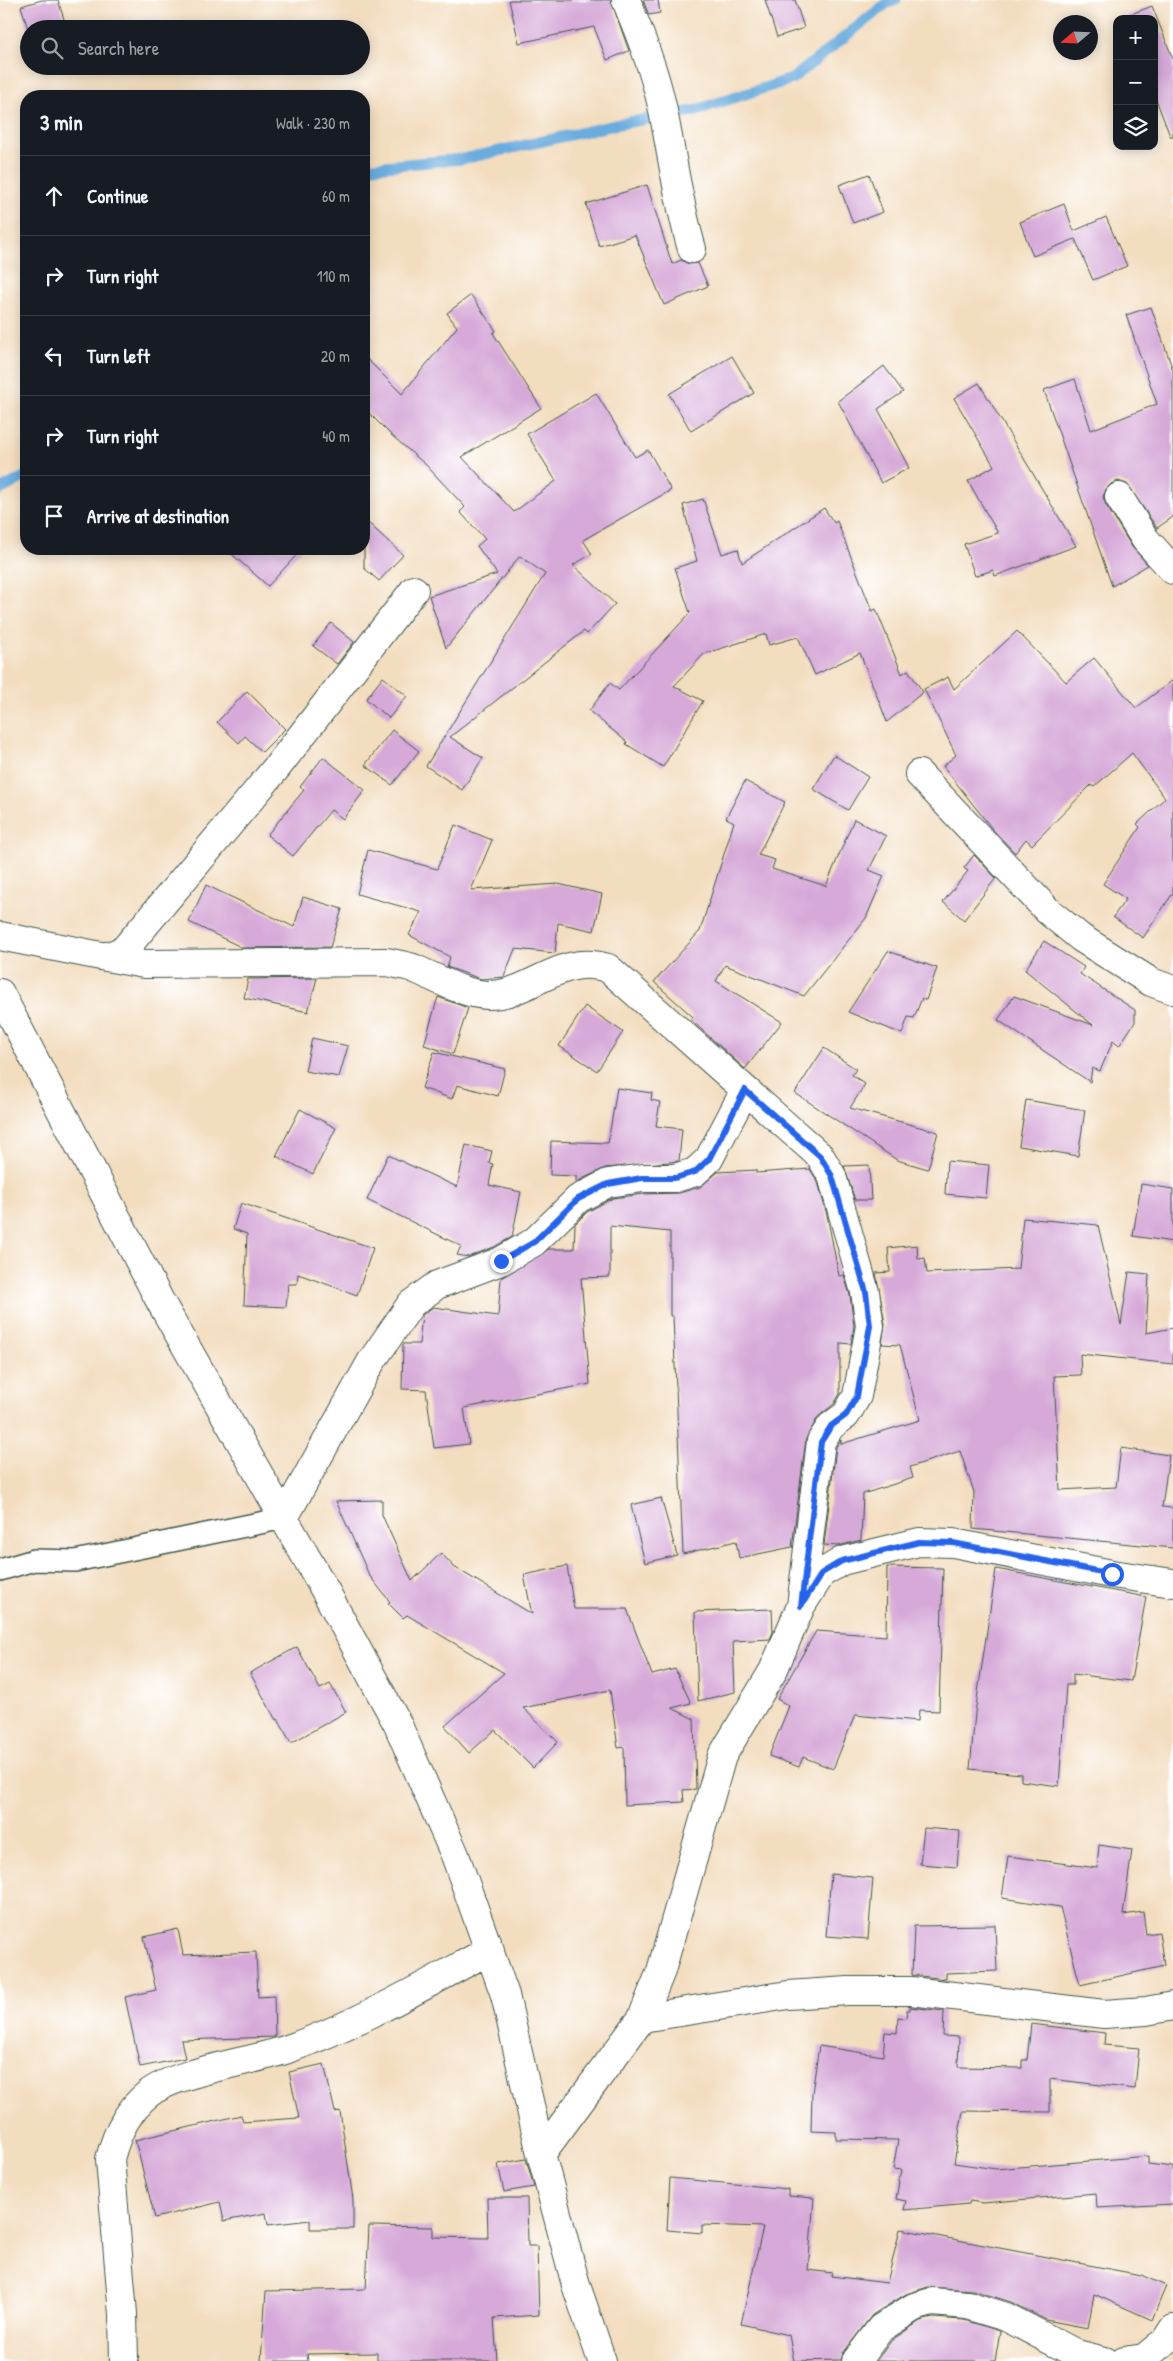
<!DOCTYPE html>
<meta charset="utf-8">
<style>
body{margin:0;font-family:"Patrick Hand",sans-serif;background:#20242c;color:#f1f3f6}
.controls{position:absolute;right:15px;top:15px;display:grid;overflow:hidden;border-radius:10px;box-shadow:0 2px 12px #0003}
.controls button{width:45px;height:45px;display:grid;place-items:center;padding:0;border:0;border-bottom:1px solid #363941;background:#171b24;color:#f1f3f6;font:25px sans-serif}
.compass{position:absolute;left:1053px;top:15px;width:45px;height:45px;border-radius:50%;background:#171b24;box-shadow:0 2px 12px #0003;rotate:251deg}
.stop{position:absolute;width:15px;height:15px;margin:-11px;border:4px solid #2563eb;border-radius:50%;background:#fff}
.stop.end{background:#2563eb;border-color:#fff;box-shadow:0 1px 5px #0008}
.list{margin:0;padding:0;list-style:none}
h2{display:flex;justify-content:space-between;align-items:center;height:65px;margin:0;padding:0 20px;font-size:21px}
h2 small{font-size:16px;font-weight:400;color:#9ea1a6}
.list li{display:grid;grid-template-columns:32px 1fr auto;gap:15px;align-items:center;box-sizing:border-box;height:80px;padding:0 20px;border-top:1px solid #363941}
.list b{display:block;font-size:19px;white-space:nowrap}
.list em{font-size:16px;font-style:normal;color:#9ea1a6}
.icon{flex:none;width:28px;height:28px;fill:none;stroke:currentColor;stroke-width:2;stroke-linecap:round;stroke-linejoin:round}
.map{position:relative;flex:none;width:1173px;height:2361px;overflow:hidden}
.search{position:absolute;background:#171b24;box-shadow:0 2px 12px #0003;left:20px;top:20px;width:350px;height:55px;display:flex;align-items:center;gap:12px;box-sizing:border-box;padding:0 18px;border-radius:28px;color:#9ea1a6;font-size:19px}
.panel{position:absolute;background:#171b24;box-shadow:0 2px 12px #0003;left:20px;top:90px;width:350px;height:465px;border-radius:20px}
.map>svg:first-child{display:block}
</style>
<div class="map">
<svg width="1173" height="2361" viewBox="0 0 1173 2361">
<rect width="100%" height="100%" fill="#fff"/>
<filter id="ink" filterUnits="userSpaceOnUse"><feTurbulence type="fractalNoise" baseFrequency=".02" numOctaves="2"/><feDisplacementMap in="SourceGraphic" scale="10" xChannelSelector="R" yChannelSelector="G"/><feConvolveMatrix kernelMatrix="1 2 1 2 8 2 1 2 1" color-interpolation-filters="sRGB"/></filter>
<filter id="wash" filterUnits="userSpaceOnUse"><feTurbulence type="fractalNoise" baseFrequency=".0096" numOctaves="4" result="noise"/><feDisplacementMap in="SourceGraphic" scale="20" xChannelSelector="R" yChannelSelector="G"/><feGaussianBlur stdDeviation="1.12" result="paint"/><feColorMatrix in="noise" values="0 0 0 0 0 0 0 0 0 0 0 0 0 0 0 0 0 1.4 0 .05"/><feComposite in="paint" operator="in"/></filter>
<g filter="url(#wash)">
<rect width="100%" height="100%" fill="#f3ddbf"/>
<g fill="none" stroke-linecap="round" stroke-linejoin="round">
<!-- stream -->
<path stroke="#6aacde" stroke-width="11" d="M 364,172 L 373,167 L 463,159 L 619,124 L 693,111 L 792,79 L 887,3 L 896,0
M 0,490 L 26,476"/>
</g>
<g id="blocks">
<!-- building -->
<path fill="#d6a9d8" d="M 42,0 L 58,0 L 67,29 L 28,29 L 21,6 Z
M 509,0 L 611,0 L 629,51 L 607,60 L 594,27 L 519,43 Z
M 643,0 L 658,0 L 660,13 L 649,15 Z
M 765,0 L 795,0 L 804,28 L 777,37 Z
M 1152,6 L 1173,59 L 1173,136 L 1170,136 L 1154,94 L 1154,19 L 1127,19 L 1126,16 Z
M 869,174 L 883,212 L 853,223 L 839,185 Z
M 647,185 L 672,264 L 681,260 L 689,264 L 698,263 L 708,286 L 664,305 L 635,235 L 599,246 L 586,204 Z
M 1064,204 L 1074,231 L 1106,217 L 1127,266 L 1093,280 L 1075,239 L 1033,256 L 1020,222 Z
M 471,295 L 496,331 L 493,333 L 541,408 L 462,457 L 514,512 L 556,481 L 527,434 L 596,393 L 635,457 L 648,450 L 671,490 L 583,540 L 592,554 L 573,565 L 615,604 L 587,634 L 584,631 L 450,737 L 483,758 L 462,790 L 426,766 L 545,574 L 520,556 L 446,648 L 429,596 L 497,574 L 477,546 L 485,539 L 460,512 L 465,507 L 426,465 L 390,434 L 364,408 L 364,356 L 402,394 L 457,327 L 447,313 Z
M 1151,307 L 1173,370 L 1173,517 L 1157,528 L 1127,484 L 1118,481 L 1111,484 L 1106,489 L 1103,497 L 1106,505 L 1132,547 L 1148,565 L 1112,586 L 1044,390 L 1075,379 L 1091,430 L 1157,404 L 1126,315 Z
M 732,356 L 754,393 L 691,431 L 669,394 Z
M 884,366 L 903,392 L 878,409 L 909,468 L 881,483 L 838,401 Z
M 979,383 L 1076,546 L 995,576 L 993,570 L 975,576 L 964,544 L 998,533 L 968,481 L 994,466 L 954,398 Z
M 703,499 L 722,554 L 738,549 L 742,563 L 824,508 L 834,523 L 837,521 L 872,611 L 876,609 L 902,674 L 908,670 L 923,692 L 887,722 L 860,653 L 815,675 L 798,637 L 769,645 L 766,634 L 704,654 L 674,686 L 703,701 L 663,767 L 626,744 L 627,742 L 589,711 L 610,683 L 619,690 L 690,613 L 675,568 L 697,561 L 683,505 Z
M 364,519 L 403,555 L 379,581 L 364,568 Z
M 226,549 L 302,549 L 268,586 Z
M 331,623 L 354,642 L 337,664 L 313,646 Z
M 1017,631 L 1066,682 L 1094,658 L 1136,708 L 1173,680 L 1173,893 L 1143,938 L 1113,917 L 1126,899 L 1103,884 L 1140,827 L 1137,824 L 1165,798 L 1132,753 L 1094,787 L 1091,785 L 1032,845 L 1026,839 L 1015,853 L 993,830 L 943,766 L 956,755 L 924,689 L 948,677 L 954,689 Z
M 383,677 L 407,696 L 389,718 L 366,699 Z
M 247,691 L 285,729 L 262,752 L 245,736 L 239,743 L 217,722 Z
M 392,730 L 419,751 L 392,785 L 365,765 Z
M 834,755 L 868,777 L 848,810 L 813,789 Z
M 323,757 L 365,790 L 343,819 L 331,810 L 293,856 L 267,835 L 304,790 L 300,787 Z
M 745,781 L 785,802 L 758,855 L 775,860 L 772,869 L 826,886 L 854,819 L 886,836 L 869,870 L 884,876 L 866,918 L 804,996 L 725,965 L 716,981 L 782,1022 L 745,1069 L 691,1020 L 693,1017 L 654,982 L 700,931 L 734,822 L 726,818 Z
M 455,825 L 492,840 L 471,890 L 558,884 L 602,894 L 594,931 L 558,923 L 555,953 L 515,949 L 504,977 L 481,979 L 447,967 L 450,957 L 409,935 L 421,912 L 357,894 L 368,850 L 437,869 Z
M 974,855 L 996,878 L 964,920 L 943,902 L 968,871 L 964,868 Z
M 206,885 L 294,927 L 303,897 L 342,909 L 330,947 L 243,948 L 189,922 Z
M 1044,941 L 1084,967 L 1080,974 L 1135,1010 L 1135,1022 L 1119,1046 L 1113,1041 L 1100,1071 L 1092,1068 L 1090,1082 L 998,1020 L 1014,996 L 1093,1025 L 1025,970 Z
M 888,951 L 937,968 L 926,1000 L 922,998 L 914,1018 L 908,1017 L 902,1034 L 848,1012 Z
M 317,978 L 308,1012 L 244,998 L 248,979 Z
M 438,997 L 468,1008 L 453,1054 L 424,1045 Z
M 585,1006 L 623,1032 L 597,1071 L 559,1046 Z
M 312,1038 L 348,1046 L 339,1077 L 305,1071 Z
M 824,1048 L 856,1069 L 852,1075 L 865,1084 L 850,1108 L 938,1132 L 928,1169 L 897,1160 L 795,1093 Z
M 434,1052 L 505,1069 L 498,1096 L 457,1085 L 452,1099 L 422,1088 Z
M 617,1088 L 652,1093 L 651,1100 L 660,1102 L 656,1126 L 682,1129 L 679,1161 L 605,1168 L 576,1182 L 576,1176 L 550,1175 L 551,1141 L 608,1143 Z
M 1026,1100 L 1085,1110 L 1078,1156 L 1019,1146 Z
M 300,1109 L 336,1128 L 313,1174 L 276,1156 Z
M 466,1145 L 492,1151 L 489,1163 L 493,1164 L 489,1185 L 521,1192 L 512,1237 L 494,1247 L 468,1257 L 457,1255 L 461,1246 L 367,1200 L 388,1155 L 457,1187 Z
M 947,1161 L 989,1165 L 986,1198 L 945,1194 Z
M 869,1165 L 871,1200 L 855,1200 L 844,1166 Z
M 810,1169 L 818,1182 L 827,1215 L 839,1276 L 844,1275 L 850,1295 L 854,1326 L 851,1344 L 840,1343 L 840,1394 L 834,1404 L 818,1417 L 806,1439 L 792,1547 L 739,1558 L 736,1541 L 683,1554 L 673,1316 L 670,1316 L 670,1232 L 610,1226 L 610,1277 L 581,1278 L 590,1384 L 464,1408 L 469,1444 L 434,1448 L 426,1390 L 402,1389 L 403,1344 L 419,1344 L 422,1315 L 433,1307 L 498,1316 L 501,1278 L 549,1249 L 574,1249 L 575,1224 L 587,1212 L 613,1198 L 644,1194 L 679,1193 L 700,1187 L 718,1172 L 756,1170 L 756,1173 Z
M 1141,1184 L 1173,1189 L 1173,1242 L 1133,1236 Z
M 241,1203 L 373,1248 L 357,1295 L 298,1274 L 297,1284 L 288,1284 L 286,1307 L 244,1305 L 247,1234 L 233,1229 Z
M 1023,1218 L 1098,1225 L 1121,1325 L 1129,1272 L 1149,1274 L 1146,1333 L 1173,1328 L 1173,1364 L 1080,1354 L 1081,1375 L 1054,1376 L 1060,1490 L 1116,1487 L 1121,1448 L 1169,1455 L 1162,1507 L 1173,1508 L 1173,1548 L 973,1529 L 974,1492 L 960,1451 L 910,1467 L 913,1478 L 863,1494 L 861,1540 L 838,1546 L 824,1545 L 836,1447 L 841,1440 L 841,1444 L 920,1420 L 900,1345 L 882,1344 L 885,1324 L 876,1273 L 890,1272 L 888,1248 L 917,1245 L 918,1259 L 925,1258 L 927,1273 L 1018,1269 Z
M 661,1498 L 677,1555 L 645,1563 L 631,1505 Z
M 382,1500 L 382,1515 L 412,1581 L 441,1553 L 454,1567 L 532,1614 L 524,1575 L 567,1566 L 574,1609 L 627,1609 L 652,1675 L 675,1669 L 691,1703 L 672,1708 L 694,1719 L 696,1789 L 683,1790 L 684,1802 L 625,1805 L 624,1747 L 618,1748 L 610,1690 L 523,1708 L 558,1742 L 533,1768 L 495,1730 L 469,1753 L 445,1726 L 504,1673 L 407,1615 L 403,1618 L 388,1603 L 390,1602 L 369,1575 L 336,1501 Z
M 887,1567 L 943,1568 L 939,1711 L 919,1710 L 918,1721 L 855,1715 L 833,1769 L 803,1757 L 799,1767 L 769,1756 L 789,1706 L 777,1699 L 816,1631 L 886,1636 Z
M 996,1569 L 1146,1597 L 1131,1681 L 1073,1674 L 1073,1685 L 1066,1685 L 1059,1786 L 1021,1781 L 1021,1774 L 970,1769 L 975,1713 Z
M 772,1609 L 773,1632 L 770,1639 L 733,1641 L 735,1692 L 698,1701 L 695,1612 Z
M 297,1647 L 320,1689 L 330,1684 L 346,1712 L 291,1743 L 278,1719 L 276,1720 L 250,1673 Z
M 924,1828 L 960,1831 L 957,1867 L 920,1864 Z
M 1099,1845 L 1132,1850 L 1123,1915 L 1143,1912 L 1146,1934 L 1159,1932 L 1164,1966 L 1080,1985 L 1060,1907 L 1002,1898 L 1008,1856 L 1097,1868 Z
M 831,1874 L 873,1878 L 868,1939 L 826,1936 Z
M 995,1925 L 997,1971 L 946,1973 L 946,1979 L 912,1975 L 914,1926 Z
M 178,1929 L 183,1955 L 256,1952 L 258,1997 L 274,1996 L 275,2037 L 181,2040 L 185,2058 L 140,2067 L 125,1997 L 156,1990 L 144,1937 Z
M 910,2007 L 944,2011 L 943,2036 L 959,2037 L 958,2067 L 1022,2068 L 1022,2060 L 1027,2060 L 1031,2024 L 1105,2033 L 1104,2045 L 1139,2048 L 1135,2089 L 1050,2079 L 1050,2112 L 963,2111 L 954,2163 L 996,2169 L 1148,2156 L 1148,2164 L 1173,2167 L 1173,2204 L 1097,2208 L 1096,2193 L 983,2203 L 970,2201 L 969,2204 L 904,2210 L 906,2201 L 896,2199 L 901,2170 L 893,2169 L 898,2140 L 836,2139 L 836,2132 L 811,2131 L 812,2093 L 819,2046 L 883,2056 L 885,2032 L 897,2033 L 898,2017 L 906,2018 L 907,2010 L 910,2010 Z
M 324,2064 L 335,2112 L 340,2111 L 353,2199 L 353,2229 L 310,2229 L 310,2220 L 268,2225 L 266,2213 L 224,2221 L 220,2202 L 155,2218 L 135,2140 L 241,2115 L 243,2122 L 299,2118 L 289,2072 Z
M 526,2159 L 534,2187 L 504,2192 L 498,2164 Z
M 670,2178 L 788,2189 L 788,2196 L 814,2198 L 808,2270 L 832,2273 L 831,2276 L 887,2283 L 900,2229 L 1141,2275 L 1166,2286 L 1152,2320 L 1094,2294 L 1088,2328 L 1046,2320 L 1011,2302 L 972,2290 L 928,2287 L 906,2294 L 872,2315 L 844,2352 L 841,2360 L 794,2361 L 789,2335 L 741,2324 L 763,2227 L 702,2225 L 702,2233 L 667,2230 Z
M 487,2198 L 527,2198 L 528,2246 L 537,2246 L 539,2315 L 494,2318 L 497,2361 L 377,2361 L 377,2353 L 307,2354 L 308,2361 L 261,2361 L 266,2291 L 366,2289 L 369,2226 L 433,2227 L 433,2237 L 488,2238 Z
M 933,2318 L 964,2320 L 1000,2331 L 995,2361 L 876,2361 L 892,2340 L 920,2321 Z"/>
</g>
</g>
<g filter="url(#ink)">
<use href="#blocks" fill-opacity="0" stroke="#3f5549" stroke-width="1"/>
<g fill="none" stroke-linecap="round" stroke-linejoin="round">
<defs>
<path id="lane" d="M 0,1570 L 34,1560 L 75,1561 L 284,1518"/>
<path id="street" d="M 626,0 C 640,35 654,69 662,106 C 672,154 678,202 692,249
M 1119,497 L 1145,539 L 1173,570
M 919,774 L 1048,911 L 1081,938 L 1151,982 L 1173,990
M 0,936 L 106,957 L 124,950 L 278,766 L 414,590
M 106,957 L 144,964 L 387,962 C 395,964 405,965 413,968 C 437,978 462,994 488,995 C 532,995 559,953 608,968 L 820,1156 L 832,1176 L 865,1292 L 870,1326 L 857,1396 L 846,1415 L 831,1426 L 821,1441 L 801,1606
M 0,993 L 160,1301 L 326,1592 L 397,1723 L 455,1855 L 505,1995 L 541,2154 L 576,2285 L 602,2361
M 284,1518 L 371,1362 L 411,1304 L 437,1285 L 501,1261 L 534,1242 L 578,1199 L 608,1183 L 643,1178 L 675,1178 L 695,1172 L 709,1159 L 745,1090
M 642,2018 L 788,1995 L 848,1991 L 911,1991 L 1104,2014 L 1146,2011 L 1173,2006
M 541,2154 L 642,2018 L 661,1971 L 722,1756 L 773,1671 L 801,1606 L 822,1573 L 842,1561 L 919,1542 L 953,1543 L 1112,1574 L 1173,1583
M 124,2361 L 123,2314 L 110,2159 C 116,2135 128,2110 148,2094 C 175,2072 249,2062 285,2050 C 357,2025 423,1986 490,1950
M 856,2361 L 881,2328 L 914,2307 L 932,2302 L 967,2305 L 1006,2317 L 1077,2354 L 1105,2361
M 1124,2361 L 1144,2358 L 1166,2340 L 1173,2329"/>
</defs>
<!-- lane casing -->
<use href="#lane" stroke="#3f5549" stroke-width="24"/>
<!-- street casing -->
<use href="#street" stroke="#3f5549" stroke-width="30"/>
<!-- lane -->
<use href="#lane" stroke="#fff" stroke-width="21"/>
<!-- street -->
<use href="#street" stroke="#fff" stroke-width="28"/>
</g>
</g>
<g fill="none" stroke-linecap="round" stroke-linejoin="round" filter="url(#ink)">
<!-- route -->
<path stroke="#2563eb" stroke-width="6" d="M 501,1261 L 534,1242 L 578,1199 L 608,1184 L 642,1178 L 675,1178 L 695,1172 L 709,1159 L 745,1090 L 820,1156 L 832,1176 L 866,1292 L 870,1326 L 857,1396 L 846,1415 L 831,1426 L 821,1442 L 801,1606 L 822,1573 L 842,1561 L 919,1542 L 953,1543 L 1112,1574"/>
</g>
</svg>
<div class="controls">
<button>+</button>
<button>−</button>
<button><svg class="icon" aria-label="layers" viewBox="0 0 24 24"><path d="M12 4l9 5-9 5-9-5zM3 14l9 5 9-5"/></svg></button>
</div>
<svg class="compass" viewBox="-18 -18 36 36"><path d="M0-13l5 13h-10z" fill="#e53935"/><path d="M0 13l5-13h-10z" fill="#9ea1a6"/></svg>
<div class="stop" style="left:1112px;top:1574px"></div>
<div class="stop end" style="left:501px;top:1261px"></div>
<div class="search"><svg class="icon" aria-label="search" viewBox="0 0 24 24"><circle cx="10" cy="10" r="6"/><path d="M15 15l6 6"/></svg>Search here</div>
<section class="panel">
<h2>3 min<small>Walk · 230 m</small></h2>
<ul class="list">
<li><svg class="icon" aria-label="ahead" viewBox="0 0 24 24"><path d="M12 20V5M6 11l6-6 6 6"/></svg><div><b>Continue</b></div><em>60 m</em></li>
<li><svg class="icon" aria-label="right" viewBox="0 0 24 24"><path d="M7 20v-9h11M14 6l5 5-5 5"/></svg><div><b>Turn right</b></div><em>110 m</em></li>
<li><svg class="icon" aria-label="left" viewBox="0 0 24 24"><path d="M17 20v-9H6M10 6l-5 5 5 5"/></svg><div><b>Turn left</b></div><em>20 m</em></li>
<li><svg class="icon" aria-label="right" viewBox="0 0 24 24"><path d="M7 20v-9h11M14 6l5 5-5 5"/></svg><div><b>Turn right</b></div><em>40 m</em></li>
<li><svg class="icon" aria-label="arrive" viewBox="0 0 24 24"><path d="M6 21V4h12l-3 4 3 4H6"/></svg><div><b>Arrive at destination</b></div></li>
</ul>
</section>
</div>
